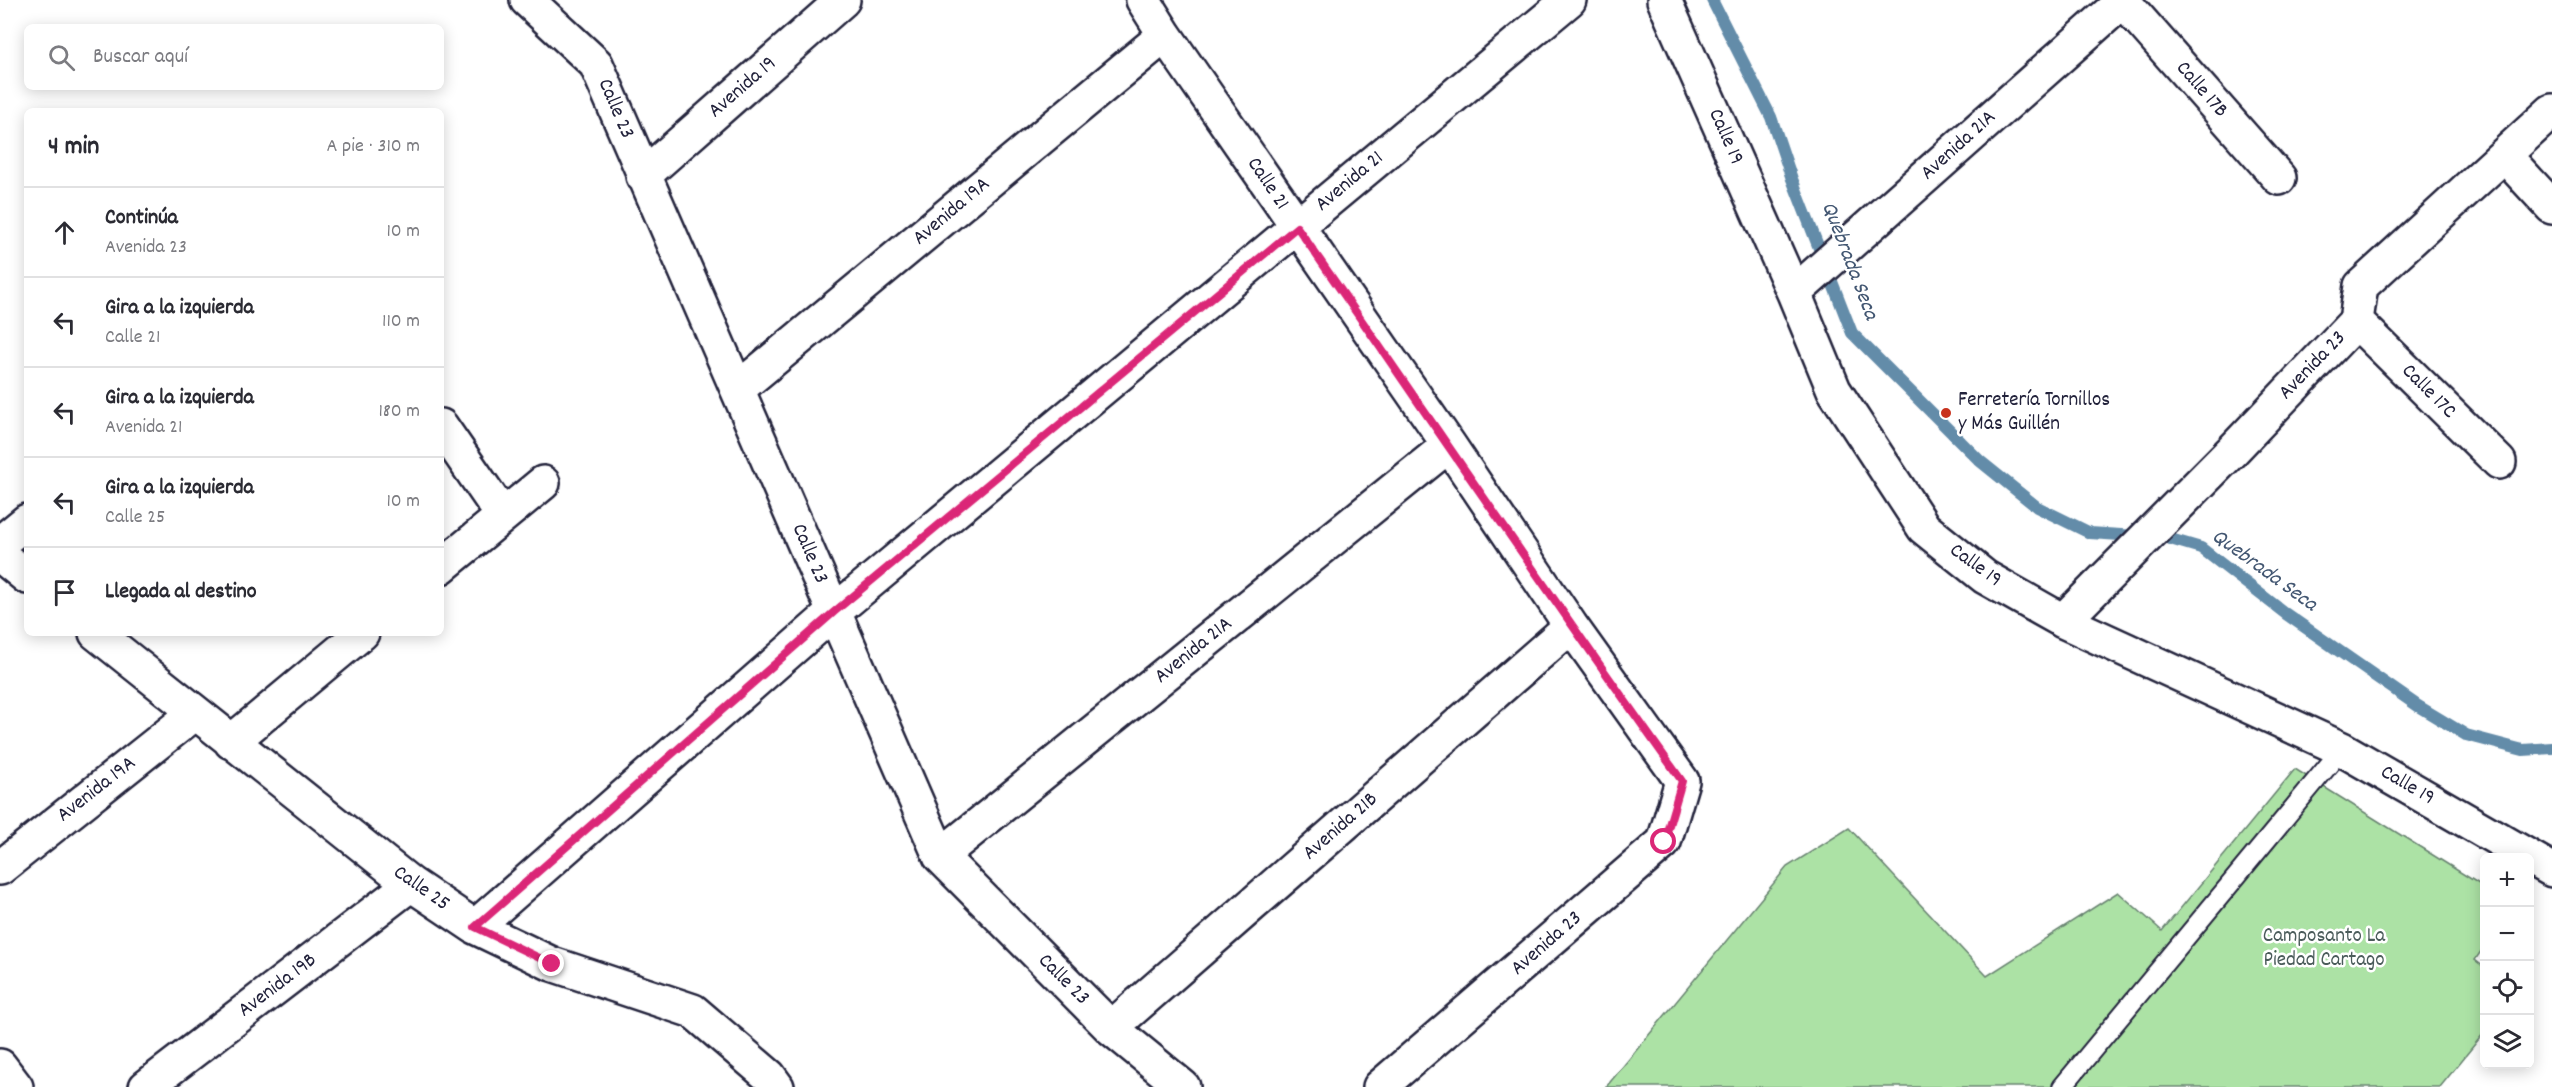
<!DOCTYPE html>
<html lang="es">
<meta charset="utf-8">
<style>
body{margin:0;font-family:Dekko,sans-serif;background:#f7f7f7;color:#2b2b33}
.controls{position:absolute;right:18px;bottom:18px;display:grid;overflow:hidden;border-radius:9px;box-shadow:0 3px 15px #0003}
.controls button{width:54px;height:54px;display:grid;place-items:center;padding:0;border:0;border-bottom:2px solid #e1e1e2;background:#fff;color:#2b2b33;font:30px sans-serif}
.stop{position:absolute;width:18px;height:18px;margin:-14px;border:4px solid #db2777;border-radius:50%;background:#fff}
.stop.end{background:#db2777;border-color:#fff;box-shadow:0 2px 6px #0008}
.list{margin:0;padding:0;list-style:none}
h2{display:flex;justify-content:space-between;align-items:center;height:78px;margin:0;padding:0 24px;font-size:26px}
h2 small{font-size:20px;font-weight:400;color:#7c7c81}
.list li{display:grid;grid-template-columns:39px 1fr auto;gap:18px;align-items:center;box-sizing:border-box;height:90px;padding:0 24px;border-top:2px solid #e1e1e2}
.list b{display:block;font-size:22px;white-space:nowrap}
.list p{margin:0;font-size:20px;white-space:nowrap;color:#7c7c81}
.list em{font-size:20px;font-style:normal;color:#7c7c81}
.icon{flex:none;width:33px;height:33px;fill:none;stroke:currentColor;stroke-width:2;stroke-linecap:round;stroke-linejoin:round}
.map{position:relative;flex:none;width:2552px;height:1087px;overflow:hidden}
.search{position:absolute;background:#fff;box-shadow:0 3px 15px #0003;left:24px;top:24px;width:420px;height:66px;display:flex;align-items:center;gap:15px;box-sizing:border-box;padding:0 21px;border-radius:9px;color:#7c7c81;font-size:22px}
.panel{position:absolute;background:#fff;box-shadow:0 3px 15px #0003;left:24px;top:108px;width:420px;height:528px;border-radius:9px}
.map>svg:first-child{display:block}
</style>
<div class="map">
<svg width="2552" height="1087" viewBox="0 0 2552 1087">
<rect width="100%" height="100%" fill="#fff"/>
<filter id="ink" filterUnits="userSpaceOnUse"><feTurbulence type="fractalNoise" baseFrequency=".0167" numOctaves="2"/><feDisplacementMap in="SourceGraphic" scale="12" xChannelSelector="R" yChannelSelector="G"/><feConvolveMatrix kernelMatrix="1 2 1 2 8 2 1 2 1" color-interpolation-filters="sRGB"/></filter>
<g filter="url(#ink)">
<!-- green -->
<path fill="#ace2a5" stroke="#678270" stroke-width="1.5" d="M 2295,769 L 2484,887 L 2484,947 L 2475,960 L 2484,967 L 2484,1033 L 2440,1087 L 1606,1087 L 1787,867 L 1849,828 L 1987,976 L 2118,892 L 2162,931 Z"/>
<g fill="none" stroke-linecap="round" stroke-linejoin="round">
<!-- stream -->
<path stroke="#648ca9" stroke-width="12" d="M 1712,0 L 1771,117 L 1792,179 L 1852,333 L 1980,461 L 2037,507 L 2090,533 L 2167,538 L 2201,548 L 2286,614 L 2418,706 L 2466,735 L 2523,750 L 2552,748"/>
<defs>
<path id="service" d="M 2062,1087 L 2342,749"/>
<path id="minor" d="M 527,0 L 596,64 L 940,856 L 1111,1028 L 1183,1087
M 1143,0 L 1165,35 L 1449,445 L 1571,626 L 1682,781 L 1664,842 L 1380,1087
M 1664,0 L 1794,293 L 1834,390 L 1924,528 L 1985,577 L 2063,621 L 2342,749 L 2552,870
M 2123,1 L 2279,178
M 2504,155 L 2552,207
M 643,176 L 843,0
M 1794,293 L 2124,0
M 2356,321 L 2499,462
M 739,388 L 1165,35
M 441,426 L 503,516
M 0,543 L 27,521
M 0,555 L 27,577
M 441,567 L 543,483
M 2063,621 L 2233,450 L 2356,321 L 2361,286 L 2552,111
M 96,633 L 411,884 L 475,927 L 552,964 L 693,1011 L 769,1076 L 777,1087
M 231,742 L 362,633
M 940,856 L 1449,445
M 0,868 L 195,713
M 475,927 L 834,612 L 1569,0
M 1111,1028 L 1571,626
M 0,1066 L 16,1087
M 146,1087 L 411,884"/>
</defs>
<!-- service casing -->
<use href="#service" stroke="#22223b" stroke-width="22"/>
<!-- minor casing -->
<use href="#minor" stroke="#22223b" stroke-width="38"/>
<!-- service -->
<use href="#service" stroke="#fff" stroke-width="18"/>
<!-- minor -->
<use href="#minor" stroke="#fff" stroke-width="33"/>
</g>
</g>
<g fill="none" stroke-linecap="round" stroke-linejoin="round" filter="url(#ink)">
<!-- route -->
<path stroke="#db2777" stroke-width="8" d="M 552,964 L 475,927 L 834,612 L 1297,227 C 1425,411 1551,598 1682,781 L 1664,842"/>
</g>
<!-- markers -->
<circle fill="#c8321e" stroke="#fff" stroke-width="2" cx="1946" cy="413" r="6"/>
<g text-anchor="middle" dominant-baseline="central" stroke-width="5" stroke-linejoin="round" paint-order="stroke">
<!-- street labels -->
<g font-size="21" fill="#22223b" stroke="#fff">
<text transform="translate(743 88) rotate(-41)">Avenida 19</text>
<text transform="translate(2201 90) rotate(49)">Calle 17B</text>
<text transform="translate(615 109) rotate(67)">Calle 23</text>
<text transform="translate(1725 137) rotate(66)">Calle 19</text>
<text transform="translate(1959 146) rotate(-42)">Avenida 21A</text>
<text transform="translate(1350 182) rotate(-40)">Avenida 21</text>
<text transform="translate(1267 184) rotate(56)">Calle 21</text>
<text transform="translate(952 212) rotate(-40)">Avenida 19A</text>
<text transform="translate(2313 366) rotate(-46)">Avenida 23</text>
<text transform="translate(2428 392) rotate(45)">Calle 17C</text>
<text transform="translate(809 554) rotate(67)">Calle 23</text>
<text transform="translate(1975 566) rotate(36)">Calle 19</text>
<text transform="translate(1194 651) rotate(-39)">Avenida 21A</text>
<text transform="translate(2407 786) rotate(30)">Calle 19</text>
<text transform="translate(97 790) rotate(-38)">Avenida 19A</text>
<text transform="translate(1341 827) rotate(-41)">Avenida 21B</text>
<text transform="translate(421 889) rotate(35)">Calle 25</text>
<text transform="translate(1547 944) rotate(-41)">Avenida 23</text>
<text transform="translate(1063 980) rotate(45)">Calle 23</text>
<text transform="translate(278 986) rotate(-37)">Avenida 19B</text>
</g>
<!-- poi labels -->
<g font-size="21" fill="#22223b" stroke="#fff" text-anchor="start">
<text x="1958" y="401">Ferretería Tornillos<tspan x="1958" dy="24">y Más Guillén</tspan></text>
</g>
<!-- park labels -->
<g font-size="21" fill="#4b5c5b" stroke="#fff">
<text x="2324" y="937">Camposanto La<tspan x="2324" dy="24">Piedad Cartago</tspan></text>
</g>
<!-- water labels -->
<g font-size="22" font-style="italic" fill="#435772" stroke="#fff">
<text transform="translate(1849 261) rotate(69)">Quebrada Seca</text>
<text transform="translate(2264 571) rotate(36)">Quebrada Seca</text>
</g>
</g>
</svg>
<div class="controls">
<button>+</button>
<button>−</button>
<button><svg class="icon" aria-label="locate" viewBox="0 0 24 24"><circle cx="12" cy="12" r="6"/><path d="M12 2v4M12 18v4M2 12h4M18 12h4"/></svg></button>
<button><svg class="icon" aria-label="layers" viewBox="0 0 24 24"><path d="M12 4l9 5-9 5-9-5zM3 14l9 5 9-5"/></svg></button>
</div>
<div class="stop" style="left:1664px;top:842px"></div>
<div class="stop end" style="left:552px;top:964px"></div>
<div class="search"><svg class="icon" aria-label="search" viewBox="0 0 24 24"><circle cx="10" cy="10" r="6"/><path d="M15 15l6 6"/></svg>Buscar aquí</div>
<section class="panel">
<h2>4 min<small>A pie · 310 m</small></h2>
<ul class="list">
<li><svg class="icon" aria-label="ahead" viewBox="0 0 24 24"><path d="M12 20V5M6 11l6-6 6 6"/></svg><div><b>Continúa</b><p>Avenida 23</p></div><em>10 m</em></li>
<li><svg class="icon" aria-label="left" viewBox="0 0 24 24"><path d="M17 20v-9H6M10 6l-5 5 5 5"/></svg><div><b>Gira a la izquierda</b><p>Calle 21</p></div><em>110 m</em></li>
<li><svg class="icon" aria-label="left" viewBox="0 0 24 24"><path d="M17 20v-9H6M10 6l-5 5 5 5"/></svg><div><b>Gira a la izquierda</b><p>Avenida 21</p></div><em>180 m</em></li>
<li><svg class="icon" aria-label="left" viewBox="0 0 24 24"><path d="M17 20v-9H6M10 6l-5 5 5 5"/></svg><div><b>Gira a la izquierda</b><p>Calle 25</p></div><em>10 m</em></li>
<li><svg class="icon" aria-label="arrive" viewBox="0 0 24 24"><path d="M6 21V4h12l-3 4 3 4H6"/></svg><div><b>Llegada al destino</b></div></li>
</ul>
</section>
</div>
